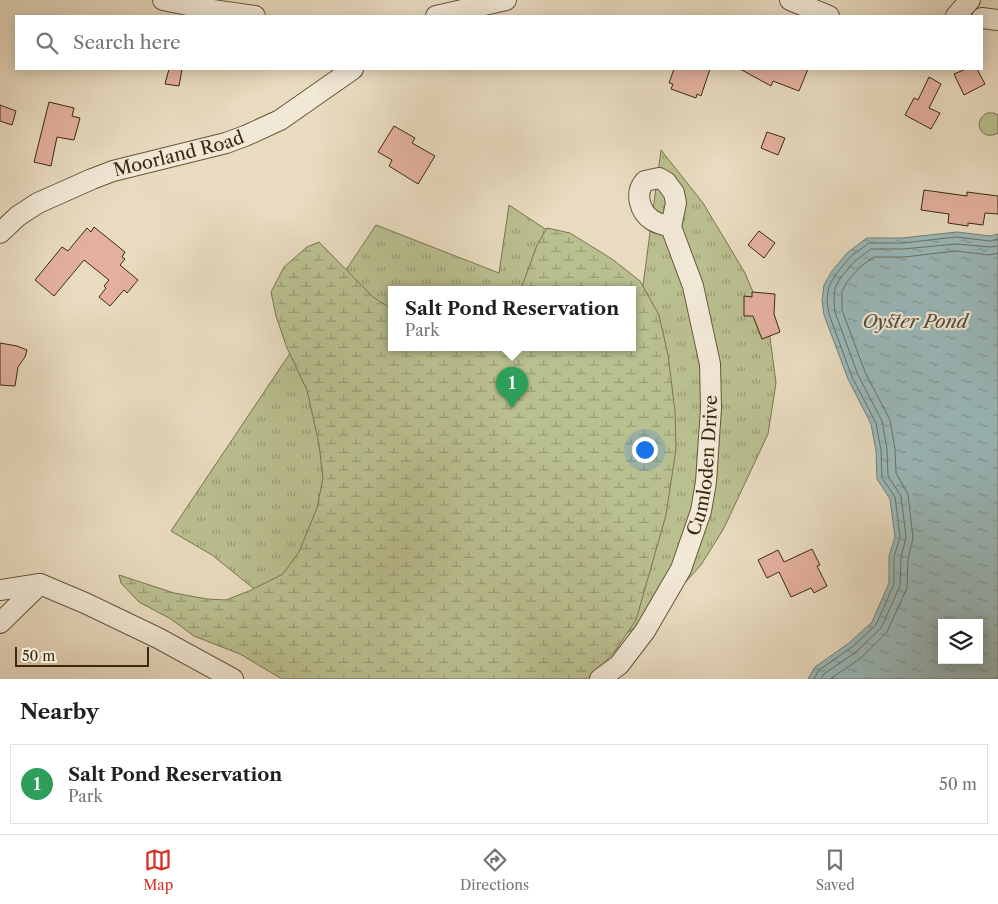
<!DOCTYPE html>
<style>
body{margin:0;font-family:"Libre Caslon Text",serif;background:#f2f2f2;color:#202124}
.controls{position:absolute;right:15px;bottom:15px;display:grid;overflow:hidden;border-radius:0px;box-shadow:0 2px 12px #0003}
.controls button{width:45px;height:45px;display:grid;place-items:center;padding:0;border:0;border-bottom:1px solid #e0e0e0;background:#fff;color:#202124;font:25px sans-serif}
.scale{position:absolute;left:15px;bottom:12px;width:134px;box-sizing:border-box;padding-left:5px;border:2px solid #3b290f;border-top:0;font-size:14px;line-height:18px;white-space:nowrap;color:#3b290f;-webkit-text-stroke:4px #f1e8d6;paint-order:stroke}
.you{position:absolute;left:644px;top:449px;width:18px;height:18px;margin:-12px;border:4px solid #fff;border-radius:50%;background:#1a73e8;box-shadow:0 0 0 8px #1a73e833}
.badge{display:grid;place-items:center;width:32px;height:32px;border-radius:50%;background:#d93025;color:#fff;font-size:16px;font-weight:700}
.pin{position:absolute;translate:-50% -41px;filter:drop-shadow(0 1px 2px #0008)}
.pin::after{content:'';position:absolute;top:26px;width:18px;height:15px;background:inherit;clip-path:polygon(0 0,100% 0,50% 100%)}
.popup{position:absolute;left:388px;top:286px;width:248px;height:65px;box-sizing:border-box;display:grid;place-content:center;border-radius:0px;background:#fff;filter:drop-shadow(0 1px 4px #0005);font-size:16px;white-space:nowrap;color:#757577}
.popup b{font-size:19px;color:#202124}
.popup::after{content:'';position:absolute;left:50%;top:100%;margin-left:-10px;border:10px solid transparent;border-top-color:#fff}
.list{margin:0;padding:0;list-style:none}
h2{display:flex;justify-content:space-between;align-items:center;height:65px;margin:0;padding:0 20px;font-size:21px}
h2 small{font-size:16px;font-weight:400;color:#757577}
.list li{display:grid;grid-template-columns:32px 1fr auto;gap:15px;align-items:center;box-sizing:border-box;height:80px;margin:0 10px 10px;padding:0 10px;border:1px solid #e0e0e0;border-radius:0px}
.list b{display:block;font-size:19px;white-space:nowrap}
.list p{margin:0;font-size:16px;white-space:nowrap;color:#757577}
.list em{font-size:16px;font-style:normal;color:#757577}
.icon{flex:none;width:28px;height:28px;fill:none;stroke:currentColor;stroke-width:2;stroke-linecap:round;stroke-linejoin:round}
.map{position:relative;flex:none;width:998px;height:679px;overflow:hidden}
.search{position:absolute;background:#fff;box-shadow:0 2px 12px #0003;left:15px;right:15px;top:15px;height:55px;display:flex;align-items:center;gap:12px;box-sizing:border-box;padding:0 18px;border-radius:0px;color:#757577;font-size:19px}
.sheet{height:155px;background:#fff}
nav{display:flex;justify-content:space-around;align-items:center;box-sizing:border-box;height:70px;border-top:1px solid #e0e0e0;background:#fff;font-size:14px;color:#757577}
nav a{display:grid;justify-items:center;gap:2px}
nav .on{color:#d93025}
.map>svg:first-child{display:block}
</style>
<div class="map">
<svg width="998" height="679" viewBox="0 0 998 679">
<defs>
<pattern id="grass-tufts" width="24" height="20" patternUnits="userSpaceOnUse" patternTransform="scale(1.25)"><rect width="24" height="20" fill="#babf90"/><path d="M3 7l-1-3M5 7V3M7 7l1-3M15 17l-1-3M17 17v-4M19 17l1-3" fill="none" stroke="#989b74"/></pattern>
<pattern id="wetland-marsh" width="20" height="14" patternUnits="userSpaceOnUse" patternTransform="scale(1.25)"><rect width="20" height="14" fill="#babf90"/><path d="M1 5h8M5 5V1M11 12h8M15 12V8" fill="none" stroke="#989b74"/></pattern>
<pattern id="water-ripples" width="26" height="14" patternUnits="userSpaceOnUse" patternTransform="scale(1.25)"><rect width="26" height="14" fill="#9ab9bb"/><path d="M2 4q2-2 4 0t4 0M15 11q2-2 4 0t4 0" fill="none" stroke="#7f9696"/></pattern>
</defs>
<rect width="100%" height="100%" fill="#e9dbc0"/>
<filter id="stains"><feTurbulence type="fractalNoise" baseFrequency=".004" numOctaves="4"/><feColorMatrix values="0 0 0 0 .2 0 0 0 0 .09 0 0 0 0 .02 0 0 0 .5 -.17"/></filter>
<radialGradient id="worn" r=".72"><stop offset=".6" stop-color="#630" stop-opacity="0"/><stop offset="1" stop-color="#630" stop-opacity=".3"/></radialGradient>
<!-- grass -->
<path fill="url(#grass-tufts)" stroke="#7a7450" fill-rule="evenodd" d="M 661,150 L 703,203 L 745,273 L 769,330 L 776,383 L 768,434 L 724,528 L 701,565 L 661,609 L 606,648 L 263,596 L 212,555 L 171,531 L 376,225 L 499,273 L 509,205 L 642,293 ZM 392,289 L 632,289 L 632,347 L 392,347 Z"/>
<!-- wetland -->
<path fill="url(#wetland-marsh)" stroke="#7a7450" d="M 547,228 L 570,233 L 612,259 L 640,281 L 659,315 L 668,355 L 675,411 L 676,449 L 666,515 L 636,620 L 615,651 L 589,679 L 282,679 L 240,654 L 194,636 L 171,619 L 139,602 L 121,583 L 119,575 L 174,593 L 207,599 L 226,600 L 249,591 L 283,574 L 299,552 L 317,508 L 323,478 L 319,444 L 307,390 L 287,348 L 276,316 L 271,292 L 284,267 L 307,247 L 319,242 L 373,297 L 392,309 L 392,347 L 632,347 L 632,289 L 521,289 L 537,245 Z"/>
<!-- garden -->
<path fill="#babf90" stroke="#7a7450" d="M 987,113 L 994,113 L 998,115 L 998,133 C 982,142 971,122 987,113 Z"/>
<!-- water -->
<path fill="url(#water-ripples)" stroke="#747f76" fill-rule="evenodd" d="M 957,232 L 990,236 L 998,234 L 998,679 L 808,679 L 815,667 L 849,643 L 872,622 L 889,583 L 889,556 L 895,537 L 890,499 L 877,479 L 876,451 L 871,424 L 848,379 L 824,315 L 822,301 L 824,285 L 832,271 L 847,253 L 867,238 L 902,238 ZM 942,623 L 979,623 L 979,660 L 942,660 Z"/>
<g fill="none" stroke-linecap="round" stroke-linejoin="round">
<!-- shore -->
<path stroke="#6a7165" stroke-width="1" d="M 814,679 L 819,670 L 852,647 L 876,625 L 894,584 L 894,557 L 900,537 L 895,497 L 882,478 L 881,450 L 876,423 L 852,377 L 829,314 L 827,300 L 829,286 L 836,274 L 850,257 L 869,243 L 903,243 L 956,237 L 990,241 L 998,239
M 821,679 L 824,674 L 856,652 L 881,628 L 900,586 L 901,558 L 906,537 L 901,496 L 888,476 L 887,449 L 882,421 L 858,375 L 835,312 L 834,300 L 835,288 L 841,277 L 855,261 L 871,249 L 903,249 L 956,244 L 990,247 L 998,246
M 830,679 L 861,658 L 887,632 L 907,588 L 908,559 L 913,538 L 908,494 L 896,473 L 895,449 L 890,420 L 865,372 L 842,310 L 842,291 L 847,282 L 860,267 L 874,257 L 904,257 L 956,251 L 989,255 L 998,253"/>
</g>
<!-- building -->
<path fill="#e3b09e" stroke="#3b290f" d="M 169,69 L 182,69 L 179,86 L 165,84 Z
M 674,69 L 710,69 L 701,96 L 697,94 L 696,98 L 671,89 L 673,84 L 669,83 Z
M 740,69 L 808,69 L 799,91 L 773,81 L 771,86 Z
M 966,69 L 977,69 L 985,84 L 964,95 L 954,74 Z
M 929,77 L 941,84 L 929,108 L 940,113 L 931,129 L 905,115 L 914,98 L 918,100 Z
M 49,102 L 74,108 L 72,116 L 80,118 L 74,140 L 57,137 L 51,166 L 34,162 Z
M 0,105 L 16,111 L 12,125 L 0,121 Z
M 394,126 L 415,138 L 412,143 L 435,156 L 418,184 L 389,166 L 392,160 L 378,152 Z
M 767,132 L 785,138 L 778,155 L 761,148 Z
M 924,190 L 967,196 L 967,192 L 998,196 L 998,214 L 985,213 L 983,225 L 968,223 L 968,226 L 948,223 L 949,214 L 921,210 Z
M 94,227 L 125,252 L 122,257 L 125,259 L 120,265 L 138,280 L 127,293 L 124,290 L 110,306 L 99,297 L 106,288 L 104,286 L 109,280 L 84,260 L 54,296 L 35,280 L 62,247 L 68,251 L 87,228 L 91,232 Z
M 759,231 L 775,243 L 764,258 L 748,245 Z
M 752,292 L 775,294 L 774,314 L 780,332 L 762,339 L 753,316 L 744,316 L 744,296 L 752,297 Z
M 0,343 L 17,346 L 27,350 L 25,357 L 18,367 L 15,386 L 0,385 Z
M 812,549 L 820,565 L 817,566 L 827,586 L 814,593 L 811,588 L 791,597 L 779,572 L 767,578 L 758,560 L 778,550 L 784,562 Z"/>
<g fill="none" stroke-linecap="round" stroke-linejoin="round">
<defs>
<g id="street">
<path d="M 163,0 L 212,10 L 255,16"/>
<path d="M 790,0 L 829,16"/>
<path d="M 436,16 L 506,0"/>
<path d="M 956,16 L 970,0"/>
<path d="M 982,18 L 998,20"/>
<path id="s1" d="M 0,233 L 18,216 L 38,203 L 92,179 L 113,171 L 226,143 L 245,136 L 280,120 L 353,69"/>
<path d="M 0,590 L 40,584 L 85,603 L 158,638 L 233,679"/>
<path d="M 0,623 L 40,584"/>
<path id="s2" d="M 600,679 L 619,665 L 645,631 L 681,569 L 701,511 L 706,482 L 711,408 L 710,364 L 693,286 L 671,227 L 676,203 L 674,193 L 666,182 L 659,178 L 645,181 C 634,193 640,212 652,220 C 658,224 665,225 671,227"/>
</g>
</defs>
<!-- street casing -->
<use href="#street" stroke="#66563b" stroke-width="22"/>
<!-- street -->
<use href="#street" stroke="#f1e8d6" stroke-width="20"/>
</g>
<g text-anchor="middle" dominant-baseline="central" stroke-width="4.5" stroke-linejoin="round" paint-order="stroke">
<!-- street labels -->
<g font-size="18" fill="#3b290f" stroke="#f1e8d6">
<text stroke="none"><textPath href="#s1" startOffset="198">Moorland Road</textPath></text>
<text stroke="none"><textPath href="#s2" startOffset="245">Cumloden Drive</textPath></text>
</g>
<!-- water labels -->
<g font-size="19" font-style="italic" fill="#534d3a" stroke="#f1e8d6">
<text x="915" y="321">Oyster Pond</text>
</g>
</g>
<rect width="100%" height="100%" filter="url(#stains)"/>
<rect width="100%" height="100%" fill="url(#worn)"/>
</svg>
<div class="controls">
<button><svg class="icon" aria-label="layers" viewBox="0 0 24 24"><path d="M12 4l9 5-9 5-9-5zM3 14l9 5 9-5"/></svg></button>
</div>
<div class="scale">50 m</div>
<div class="you"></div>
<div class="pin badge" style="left:512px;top:408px;background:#2e9e5b">1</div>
<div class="popup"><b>Salt Pond Reservation</b>Park</div>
<div class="search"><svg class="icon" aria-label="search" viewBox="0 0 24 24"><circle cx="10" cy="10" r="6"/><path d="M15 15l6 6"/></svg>Search here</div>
</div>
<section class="sheet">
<h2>Nearby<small></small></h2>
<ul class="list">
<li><span class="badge" style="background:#2e9e5b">1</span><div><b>Salt Pond Reservation</b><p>Park</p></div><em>50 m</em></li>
</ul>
</section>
<nav>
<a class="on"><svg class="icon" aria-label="map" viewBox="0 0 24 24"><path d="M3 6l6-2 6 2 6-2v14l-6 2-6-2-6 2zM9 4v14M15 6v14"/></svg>Map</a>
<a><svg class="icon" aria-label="directions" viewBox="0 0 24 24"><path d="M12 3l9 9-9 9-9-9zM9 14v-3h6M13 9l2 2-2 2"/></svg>Directions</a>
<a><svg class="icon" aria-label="saved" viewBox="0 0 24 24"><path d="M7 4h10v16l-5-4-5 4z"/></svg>Saved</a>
</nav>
